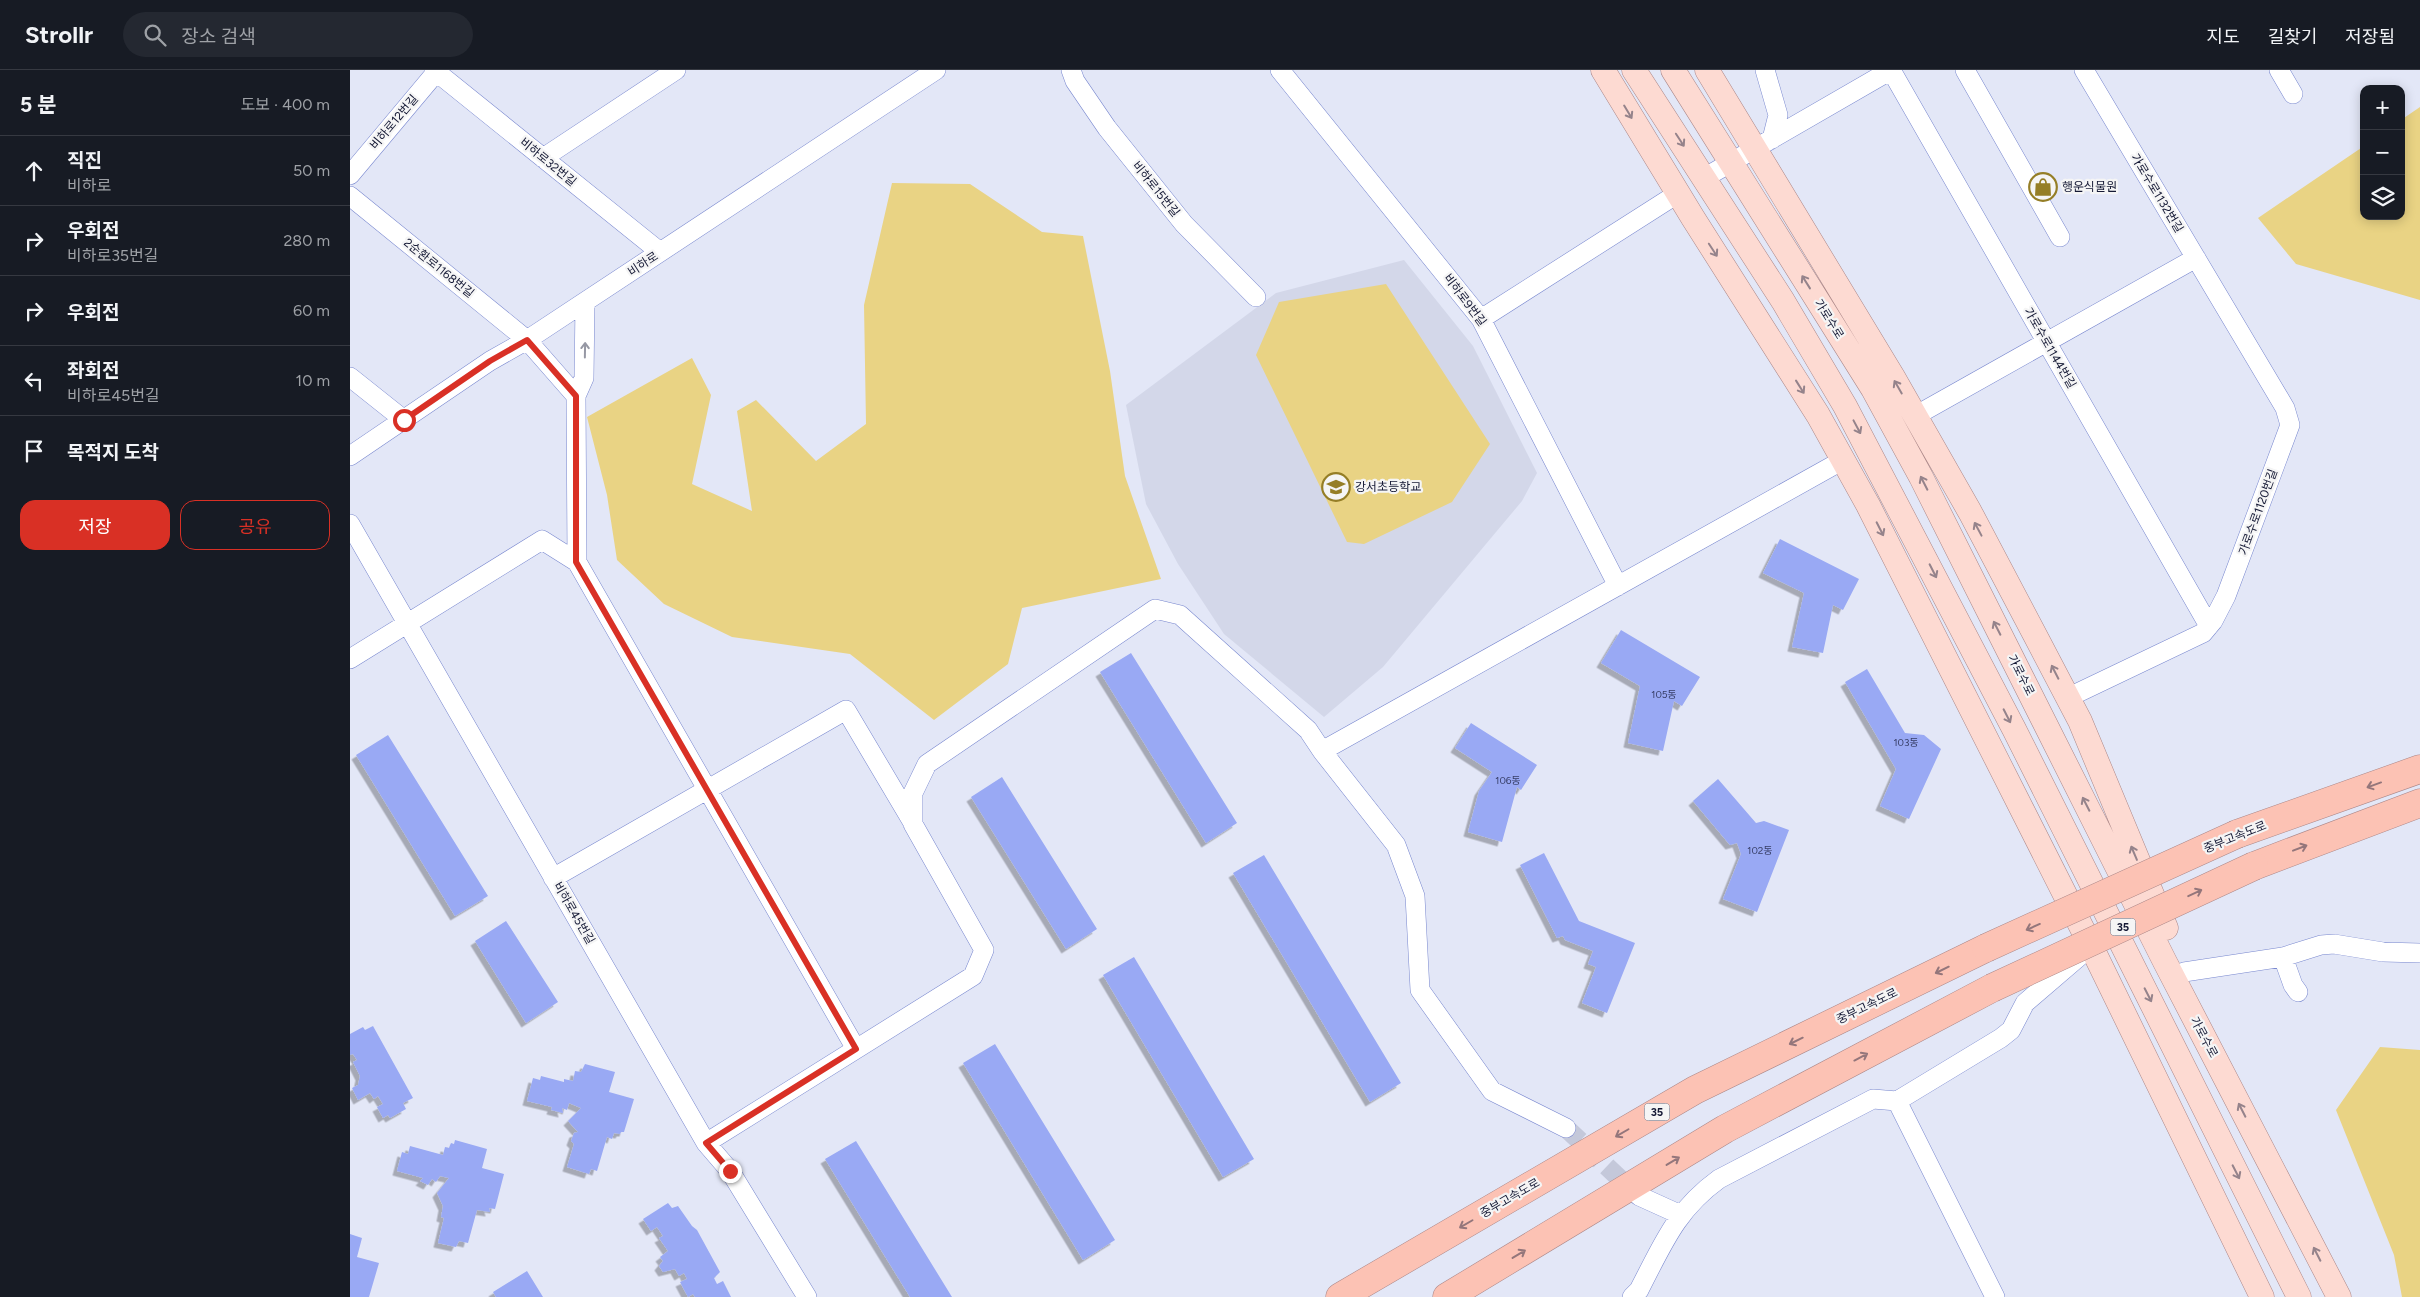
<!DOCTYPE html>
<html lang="ko">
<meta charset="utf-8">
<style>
body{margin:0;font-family:Figtree,"Noto Sans KR",sans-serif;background:#242831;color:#f1f3f6}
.controls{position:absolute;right:15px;top:15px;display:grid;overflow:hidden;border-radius:10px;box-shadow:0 2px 12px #0003}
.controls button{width:45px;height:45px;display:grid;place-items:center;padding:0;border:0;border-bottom:1px solid #363941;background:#171b24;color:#f1f3f6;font:25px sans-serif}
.stop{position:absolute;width:15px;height:15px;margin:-11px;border:4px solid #d93025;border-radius:50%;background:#fff}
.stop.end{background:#d93025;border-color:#fff;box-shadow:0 1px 5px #0008}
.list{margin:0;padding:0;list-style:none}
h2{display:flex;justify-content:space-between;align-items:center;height:65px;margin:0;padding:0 20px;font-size:21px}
h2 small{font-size:16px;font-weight:400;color:#9ea1a6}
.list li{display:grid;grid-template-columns:32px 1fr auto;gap:15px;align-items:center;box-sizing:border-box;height:70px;padding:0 20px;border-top:1px solid #363941}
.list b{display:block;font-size:19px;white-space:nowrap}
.list p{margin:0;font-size:16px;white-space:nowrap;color:#9ea1a6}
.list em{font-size:16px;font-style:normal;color:#9ea1a6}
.actions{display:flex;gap:10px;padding:15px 20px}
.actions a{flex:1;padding:11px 0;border:1px solid #d93025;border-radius:15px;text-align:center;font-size:18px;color:#d93025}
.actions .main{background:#d93025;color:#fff}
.icon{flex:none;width:28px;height:28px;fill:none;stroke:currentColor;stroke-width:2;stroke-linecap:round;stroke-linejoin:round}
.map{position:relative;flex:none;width:2070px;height:1227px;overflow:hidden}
header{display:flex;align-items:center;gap:30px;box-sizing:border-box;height:70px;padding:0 25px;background:#171b24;border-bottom:1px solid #363941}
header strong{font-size:24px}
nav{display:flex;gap:28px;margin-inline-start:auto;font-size:18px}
.search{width:350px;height:45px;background:#242831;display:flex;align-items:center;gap:12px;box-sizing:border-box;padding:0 18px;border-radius:28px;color:#9ea1a6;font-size:19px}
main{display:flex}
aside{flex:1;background:#171b24}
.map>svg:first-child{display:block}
</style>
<header>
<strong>Strollr</strong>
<div class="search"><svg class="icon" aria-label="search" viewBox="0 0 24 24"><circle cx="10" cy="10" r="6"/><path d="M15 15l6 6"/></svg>장소 검색</div>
<nav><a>지도</a><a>길찾기</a><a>저장됨</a></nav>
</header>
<main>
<aside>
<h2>5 분<small>도보 · 400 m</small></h2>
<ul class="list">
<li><svg class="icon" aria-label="ahead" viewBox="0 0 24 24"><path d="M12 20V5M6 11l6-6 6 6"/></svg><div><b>직진</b><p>비하로</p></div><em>50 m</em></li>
<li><svg class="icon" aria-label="right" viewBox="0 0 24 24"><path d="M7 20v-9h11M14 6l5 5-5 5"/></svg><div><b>우회전</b><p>비하로35번길</p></div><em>280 m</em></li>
<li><svg class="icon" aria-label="right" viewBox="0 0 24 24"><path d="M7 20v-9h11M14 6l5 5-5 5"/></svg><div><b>우회전</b></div><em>60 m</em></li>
<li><svg class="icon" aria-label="left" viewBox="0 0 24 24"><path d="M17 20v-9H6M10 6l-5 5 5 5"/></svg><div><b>좌회전</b><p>비하로45번길</p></div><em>10 m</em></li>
<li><svg class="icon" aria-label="arrive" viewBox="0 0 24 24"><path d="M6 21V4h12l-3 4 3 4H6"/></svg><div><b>목적지 도착</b></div></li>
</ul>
<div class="actions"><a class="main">저장</a><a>공유</a></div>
</aside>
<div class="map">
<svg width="2070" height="1227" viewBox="0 0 2070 1227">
<defs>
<filter id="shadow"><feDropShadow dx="-4.5" dy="4.5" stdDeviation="0" flood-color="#0004"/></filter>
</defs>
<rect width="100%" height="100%" fill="#e3e7f7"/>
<!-- built -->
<path fill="#d3d7e9" d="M 1054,190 L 1123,276 L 1187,403 L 1172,431 L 1033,597 L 974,647 L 874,564 L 828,494 L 796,434 L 776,335 L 926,223 Z"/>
<!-- green -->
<path fill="#e9d384" d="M 2070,37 L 2070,230 L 1946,194 L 1908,148 L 2014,76 L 2014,146 L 2051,146 L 2051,50 Z
M 542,113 L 620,114 L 692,162 L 733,166 L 760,301 L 775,406 L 811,509 L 672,538 L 658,594 L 584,650 L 500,584 L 382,567 L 314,534 L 267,490 L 257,425 L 237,347 L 342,288 L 361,325 L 342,414 L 402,441 L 387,341 L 406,330 L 466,391 L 516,354 L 514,235 Z
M 1036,214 L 1140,374 L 1102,432 L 1014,474 L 997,472 L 906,285 L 929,232 Z
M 2030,977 L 2070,980 L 2070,1227 L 2052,1227 L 2044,1185 L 1986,1040 Z"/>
<!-- building -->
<path fill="#99a9f4" filter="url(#shadow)" d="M 1430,469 L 1509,509 L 1493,540 L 1483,535 L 1473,583 L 1442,577 L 1454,523 L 1413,503 Z
M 1271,560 L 1350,607 L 1332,636 L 1324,631 L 1313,681 L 1278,673 L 1290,616 L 1251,593 Z
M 781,583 L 887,753 L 856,773 L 750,602 Z
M 1517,599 L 1555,663 L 1574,665 L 1591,679 L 1559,749 L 1530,736 L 1546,699 L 1495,612 Z
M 1121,653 L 1187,695 L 1171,720 L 1167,717 L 1152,772 L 1118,762 L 1129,721 L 1142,702 L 1105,678 Z
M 38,665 L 138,826 L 105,846 L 6,685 Z
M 652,707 L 747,859 L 716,879 L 621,727 Z
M 1368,709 L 1406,753 L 1414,751 L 1439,760 L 1407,842 L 1373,829 L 1391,784 L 1387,773 L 1380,775 L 1343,731 Z
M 1194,783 L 1229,851 L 1285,873 L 1257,943 L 1232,933 L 1246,897 L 1238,894 L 1243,881 L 1215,870 L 1213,866 L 1207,868 L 1170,795 Z
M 914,785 L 1051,1013 L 1020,1032 L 883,803 Z
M 156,851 L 208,932 L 176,953 L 125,871 Z
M 784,887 L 904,1089 L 873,1107 L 753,905 Z
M 23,956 L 63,1028 L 53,1033 L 56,1039 L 40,1048 L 38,1045 L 33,1048 L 27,1037 L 33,1034 L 28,1026 L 24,1029 L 20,1023 L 8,1030 L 2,1018 L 8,1015 L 10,1006 L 3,992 L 7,990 L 3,984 L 0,985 L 0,964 L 13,957 L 15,960 Z
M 645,974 L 765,1170 L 733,1190 L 613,993 Z
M 235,994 L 265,1002 L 259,1022 L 284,1029 L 274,1062 L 271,1062 L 270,1064 L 264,1063 L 262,1069 L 257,1067 L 247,1101 L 241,1099 L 239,1104 L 217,1097 L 224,1074 L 221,1071 L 224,1063 L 228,1062 L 218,1051 L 231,1038 L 219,1033 L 217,1040 L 212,1038 L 213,1043 L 201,1040 L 202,1037 L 177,1031 L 183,1008 L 190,1010 L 191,1006 L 214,1012 L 214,1009 L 223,1011 L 225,1001 L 231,1002 Z
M 105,1070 L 137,1079 L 132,1098 L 154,1104 L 145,1139 L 139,1138 L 140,1142 L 127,1140 L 118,1173 L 109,1171 L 106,1177 L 88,1173 L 94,1148 L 91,1147 L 93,1136 L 87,1123 L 99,1108 L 90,1106 L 86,1112 L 82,1109 L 78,1115 L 70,1111 L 73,1108 L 47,1101 L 52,1082 L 58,1084 L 60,1076 L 93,1085 L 95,1077 L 99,1078 L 101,1073 L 104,1074 Z
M 506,1071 L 602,1227 L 560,1227 L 475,1089 Z
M 318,1133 L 322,1138 L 328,1136 L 342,1156 L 347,1160 L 370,1202 L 364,1208 L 367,1214 L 373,1211 L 381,1227 L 345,1227 L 343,1224 L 338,1227 L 330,1212 L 337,1209 L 334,1203 L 329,1206 L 325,1199 L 313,1202 L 309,1196 L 313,1191 L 310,1187 L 318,1181 L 309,1168 L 313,1166 L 307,1157 L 301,1161 L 293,1149 Z
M 0,1164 L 12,1168 L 7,1187 L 29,1193 L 19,1227 L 0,1227 Z
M 177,1201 L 193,1227 L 146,1227 L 143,1222 Z"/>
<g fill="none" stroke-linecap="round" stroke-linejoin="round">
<!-- minor-tunnel -->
<path stroke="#c4c8da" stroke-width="19" stroke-dasharray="19 9" stroke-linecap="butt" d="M 1216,1058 L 1286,1124"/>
<defs>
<path id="minor" d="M 84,0 L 310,182
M 721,0 L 725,11 L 757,58 L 834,154 L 906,227
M 930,0 L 1131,249 L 1268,516
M 1415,0 L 1428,45 L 1422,69
M 1541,0 L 1859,556
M 1615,0 L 1710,167
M 1929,0 L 1943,24
M 193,88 L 326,0
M 0,105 L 88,0
M 1354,108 L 1541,0
M 0,126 L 177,270 L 226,326 L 227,492 L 506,979
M 1131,249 L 1327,124
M 0,307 L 54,350
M 226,326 L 234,308 L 235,232
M 1565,346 L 1846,188
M 0,386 L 140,291 L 177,270 L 586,0
M 0,454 L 356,1073 L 380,1101 L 457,1227
M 0,589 L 192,470 L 227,492
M 1717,628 L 1853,563 L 1863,551 L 1876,526 L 1940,355 L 1935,338 L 1734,0
M 972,681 L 1046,775 L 1065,826 L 1070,920 L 1142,1021 L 1216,1058
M 203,808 L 496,640 L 563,753
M 1933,887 L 1943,915 L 1948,922
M 1834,902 L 1933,887 L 1971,875 L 1984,874 L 2033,882 L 2070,883
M 1547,1031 L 1645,1227
M 356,1073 L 623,906 L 634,880 L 563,754 L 563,723 L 577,694 L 805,539 L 830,545 L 958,660 L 972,681 L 1493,390
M 1289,1126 L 1331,1145
M 1282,1227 L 1289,1220 C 1313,1174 1326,1140 1369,1109 L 1523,1029 L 1547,1031 L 1651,968 L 1661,960 L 1675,933 L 1731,885"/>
<path id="major" d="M 1253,0 L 1343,148 L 1468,345 L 1518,435 L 1741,876 L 1912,1227
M 1284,0 L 1433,231 L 1495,336 L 1664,659 L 1949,1227
M 1323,0 L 1523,319 L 1571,407 L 1815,892 L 1989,1227
M 1357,0 L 1543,307 L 1620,442 L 1686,567 L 1730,651 L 1816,858"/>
<path id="highway" d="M 1887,764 L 2070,699
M 1904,796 L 2070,733
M 990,1227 L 1345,1020 L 1636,878
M 1097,1227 L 1375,1059 L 1642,918"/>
</defs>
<!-- minor casing -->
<use href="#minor" stroke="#7887cf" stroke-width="20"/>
<!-- major casing -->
<use href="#major" stroke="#ab8788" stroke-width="25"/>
<!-- highway casing -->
<use href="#highway" stroke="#ab8788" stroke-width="29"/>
<!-- minor -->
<use href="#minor" stroke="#fff" stroke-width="19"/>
<!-- major -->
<use href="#major" stroke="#fddad2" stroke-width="24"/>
<!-- highway -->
<use href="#highway" stroke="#fcc2b4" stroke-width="28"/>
<defs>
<path id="highway-bridge" d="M 1636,878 L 1887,764
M 1642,918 L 1904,796"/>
</defs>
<!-- highway-bridge casing -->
<use href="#highway-bridge" stroke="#ab8788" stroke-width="29" stroke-linecap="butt"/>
<!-- highway-bridge -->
<use href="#highway-bridge" stroke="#fcc2b4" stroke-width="28"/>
</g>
<!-- one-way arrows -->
<defs><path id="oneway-shaft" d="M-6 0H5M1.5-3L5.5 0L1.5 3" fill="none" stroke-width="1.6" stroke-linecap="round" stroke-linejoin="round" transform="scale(1.25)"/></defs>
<g stroke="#95838b">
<use href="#oneway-shaft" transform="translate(1278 42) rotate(59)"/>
<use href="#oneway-shaft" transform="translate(1330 70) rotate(57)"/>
<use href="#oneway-shaft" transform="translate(1363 180) rotate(57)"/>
<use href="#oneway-shaft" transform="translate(1456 212) rotate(-122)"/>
<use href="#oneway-shaft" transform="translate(1450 317) rotate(58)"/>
<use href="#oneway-shaft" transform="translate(1548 317) rotate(-120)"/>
<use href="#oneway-shaft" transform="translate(1507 357) rotate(62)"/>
<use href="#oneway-shaft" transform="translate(1574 413) rotate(-117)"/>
<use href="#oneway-shaft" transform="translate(1530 459) rotate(63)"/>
<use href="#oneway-shaft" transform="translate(1628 459) rotate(-118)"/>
<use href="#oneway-shaft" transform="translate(1583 501) rotate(63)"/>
<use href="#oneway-shaft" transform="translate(1647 558) rotate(-117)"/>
<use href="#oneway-shaft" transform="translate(1705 602) rotate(-117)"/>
<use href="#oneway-shaft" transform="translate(1657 646) rotate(63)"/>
<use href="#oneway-shaft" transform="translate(1736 734) rotate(-117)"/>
<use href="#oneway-shaft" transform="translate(1784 783) rotate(-113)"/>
<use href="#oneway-shaft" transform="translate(1798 925) rotate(63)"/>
<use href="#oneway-shaft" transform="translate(1892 1040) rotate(-117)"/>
<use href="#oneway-shaft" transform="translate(1886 1102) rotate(63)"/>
<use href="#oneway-shaft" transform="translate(1967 1184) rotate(-117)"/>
</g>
<use stroke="#9698a4" href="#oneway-shaft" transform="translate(235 280) rotate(-89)"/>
<g stroke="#94767b">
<use href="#oneway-shaft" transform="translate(2024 715) rotate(160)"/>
<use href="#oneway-shaft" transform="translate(1950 778) rotate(-21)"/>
<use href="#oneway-shaft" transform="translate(1845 823) rotate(-25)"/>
<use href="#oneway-shaft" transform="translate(1683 857) rotate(156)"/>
<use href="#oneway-shaft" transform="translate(1592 900) rotate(154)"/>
<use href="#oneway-shaft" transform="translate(1446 971) rotate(154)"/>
<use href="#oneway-shaft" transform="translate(1511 987) rotate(-28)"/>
<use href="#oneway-shaft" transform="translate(1272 1063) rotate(150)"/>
<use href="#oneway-shaft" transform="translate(1323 1091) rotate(-31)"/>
<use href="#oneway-shaft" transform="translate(1116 1154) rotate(150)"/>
<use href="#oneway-shaft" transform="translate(1169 1184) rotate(-31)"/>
</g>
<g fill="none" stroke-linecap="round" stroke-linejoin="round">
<!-- route -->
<path stroke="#d93025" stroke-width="6" d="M 54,350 L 140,291 L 177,270 L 226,326 L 226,492 L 506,979 L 356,1073 L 380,1101"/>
</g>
<!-- icons -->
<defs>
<symbol id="shop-ring" viewBox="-11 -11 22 22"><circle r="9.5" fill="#f5f5f5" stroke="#957e26" stroke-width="1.5"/><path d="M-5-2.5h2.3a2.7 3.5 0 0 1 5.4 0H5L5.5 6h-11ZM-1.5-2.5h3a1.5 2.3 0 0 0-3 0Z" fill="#957e26"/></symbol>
<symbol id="school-ring" viewBox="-11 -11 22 22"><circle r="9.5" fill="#f5f5f5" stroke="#957e26" stroke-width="1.5"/><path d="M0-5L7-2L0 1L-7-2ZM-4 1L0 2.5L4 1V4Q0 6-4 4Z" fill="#957e26"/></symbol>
</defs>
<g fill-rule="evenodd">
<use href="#shop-ring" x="1677" y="101" width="32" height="32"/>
<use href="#school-ring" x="970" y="401" width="32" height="32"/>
</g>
<g text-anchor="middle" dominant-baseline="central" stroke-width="4.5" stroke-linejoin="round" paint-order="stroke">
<!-- number labels -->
<g font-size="10" fill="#363d65">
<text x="1314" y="624">105동</text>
<text x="1556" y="672">103동</text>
<text x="1158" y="710">106동</text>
<text x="1410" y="780">102동</text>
</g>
<!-- shield labels -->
<g fill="#f5f5f5" stroke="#585b6f" stroke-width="1">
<rect x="1760.5" y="848.5" width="25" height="17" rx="4"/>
<rect x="1294.5" y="1033.5" width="25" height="17" rx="4"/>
</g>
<g font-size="11" font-weight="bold" fill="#151935">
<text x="1773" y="857">35</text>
<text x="1307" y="1042">35</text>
</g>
<!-- street labels -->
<g font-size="12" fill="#151935" stroke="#f5f5f5">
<text transform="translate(44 52) rotate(-50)">비하로12번길</text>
<text transform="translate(198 92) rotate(39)">비하로32번길</text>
<text transform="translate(806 119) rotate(51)">비하로15번길</text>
<text transform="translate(1807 123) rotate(59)">가로수로1132번길</text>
<text transform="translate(293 194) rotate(-33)">비하로</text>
<text transform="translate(89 198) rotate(39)">2순환로1168번길</text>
<text transform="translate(1115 230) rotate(53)">비하로9번길</text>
<text transform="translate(1479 249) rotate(58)">가로수로</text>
<text transform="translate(1700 278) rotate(60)">가로수로1144번길</text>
<text transform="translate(1908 442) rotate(-70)">가로수로1120번길</text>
<text transform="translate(1671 605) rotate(63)">가로수로</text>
<text transform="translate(1885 767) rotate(-22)">중부고속도로</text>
<text transform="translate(224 843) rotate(60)">비하로45번길</text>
<text transform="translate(1517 936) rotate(-26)">중부고속도로</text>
<text transform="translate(1854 967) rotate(62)">가로수로</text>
<text transform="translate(1160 1128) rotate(-30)">중부고속도로</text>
</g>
<!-- poi labels -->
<g font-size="12" fill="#151935" stroke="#f5f5f5" text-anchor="start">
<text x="1712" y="117">행운식물원</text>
<text x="1005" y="417">강서초등학교</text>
</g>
</g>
</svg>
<div class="controls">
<button>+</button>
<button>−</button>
<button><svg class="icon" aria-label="layers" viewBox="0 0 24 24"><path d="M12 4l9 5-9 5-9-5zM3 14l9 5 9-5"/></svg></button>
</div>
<div class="stop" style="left:54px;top:350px"></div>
<div class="stop end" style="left:380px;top:1101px"></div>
</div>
</main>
